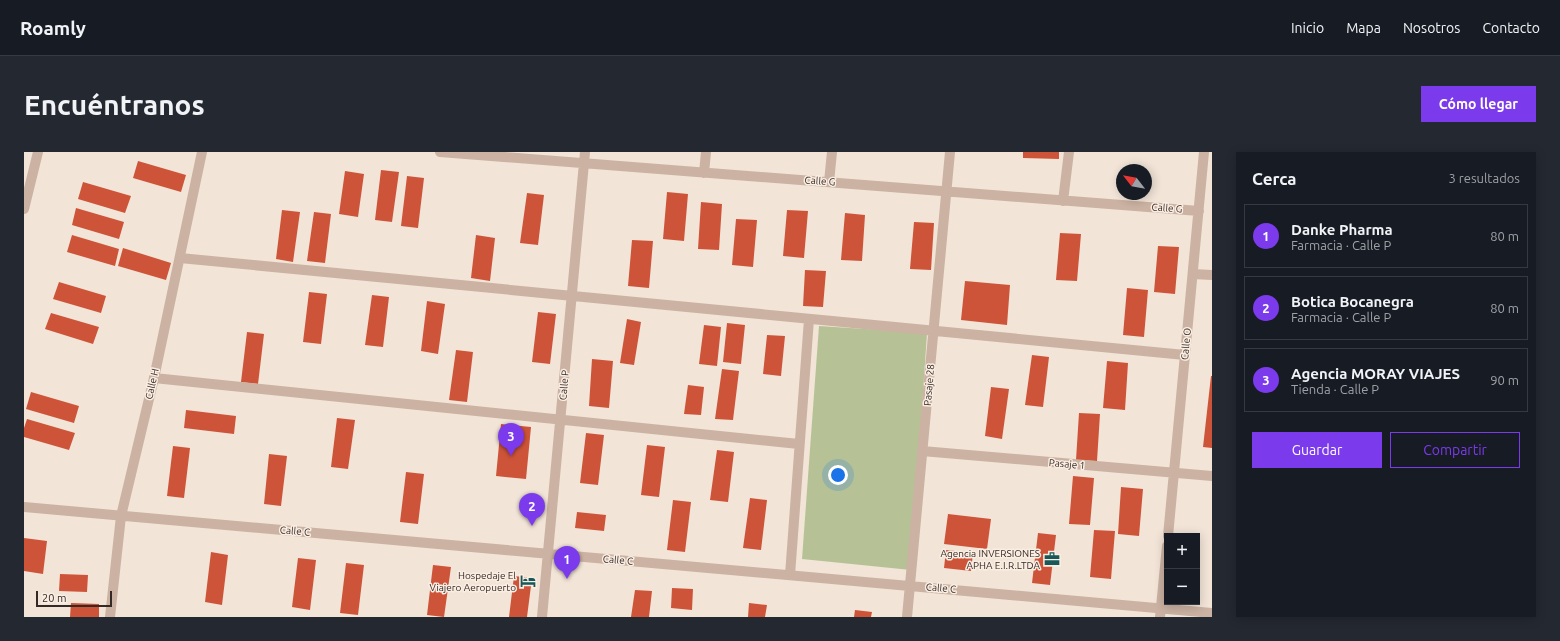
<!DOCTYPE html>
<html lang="es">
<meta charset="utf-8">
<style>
body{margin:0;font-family:Ubuntu,sans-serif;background:#242831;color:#f1f3f6}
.controls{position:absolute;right:12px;bottom:12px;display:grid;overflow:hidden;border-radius:0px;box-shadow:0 2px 10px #0003}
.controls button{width:36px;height:36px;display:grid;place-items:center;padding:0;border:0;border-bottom:1px solid #363941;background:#171b24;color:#f1f3f6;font:20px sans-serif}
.compass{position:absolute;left:1092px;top:12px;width:36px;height:36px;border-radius:50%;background:#171b24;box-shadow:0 2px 10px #0003;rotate:301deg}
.scale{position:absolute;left:12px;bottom:10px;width:76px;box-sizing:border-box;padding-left:4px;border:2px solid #352925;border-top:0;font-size:11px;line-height:14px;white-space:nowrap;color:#352925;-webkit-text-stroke:3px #faeee3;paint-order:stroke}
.you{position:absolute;left:814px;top:323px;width:14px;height:14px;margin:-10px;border:3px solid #fff;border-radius:50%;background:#1a73e8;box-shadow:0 0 0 6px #1a73e833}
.badge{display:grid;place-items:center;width:26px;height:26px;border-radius:50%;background:#7c3aed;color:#fff;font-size:13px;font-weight:700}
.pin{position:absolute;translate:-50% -33px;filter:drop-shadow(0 1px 2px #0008)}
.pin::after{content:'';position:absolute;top:21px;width:14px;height:12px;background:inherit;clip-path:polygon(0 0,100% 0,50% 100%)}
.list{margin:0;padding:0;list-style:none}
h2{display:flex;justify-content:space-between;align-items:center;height:52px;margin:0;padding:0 16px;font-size:17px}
h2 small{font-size:13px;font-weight:400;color:#9ea1a6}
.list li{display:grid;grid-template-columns:26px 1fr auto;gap:12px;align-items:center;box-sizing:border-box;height:64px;margin:0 8px 8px;padding:0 8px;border:1px solid #363941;border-radius:0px}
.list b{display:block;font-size:15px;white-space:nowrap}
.list p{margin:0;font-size:13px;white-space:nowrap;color:#9ea1a6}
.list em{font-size:13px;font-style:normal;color:#9ea1a6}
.actions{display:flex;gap:8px;padding:12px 16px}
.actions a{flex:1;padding:9px 0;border:1px solid #7c3aed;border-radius:0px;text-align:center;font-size:14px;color:#7c3aed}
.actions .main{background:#7c3aed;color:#fff}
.map{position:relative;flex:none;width:1188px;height:465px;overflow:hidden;border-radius:0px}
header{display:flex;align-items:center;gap:24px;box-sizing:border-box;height:56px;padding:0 20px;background:#171b24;border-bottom:1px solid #363941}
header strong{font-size:19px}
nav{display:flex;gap:22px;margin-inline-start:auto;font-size:14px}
.intro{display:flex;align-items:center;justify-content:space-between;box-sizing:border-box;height:96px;padding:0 24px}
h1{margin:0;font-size:28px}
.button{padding:10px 18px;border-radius:0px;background:#7c3aed;color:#fff;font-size:14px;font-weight:700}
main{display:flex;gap:24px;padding:0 24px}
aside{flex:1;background:#171b24;border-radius:0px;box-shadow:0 2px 10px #0003}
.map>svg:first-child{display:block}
</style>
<header>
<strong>Roamly</strong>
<nav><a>Inicio</a><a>Mapa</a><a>Nosotros</a><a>Contacto</a></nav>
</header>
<div class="intro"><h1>Encuéntranos</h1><a class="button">Cómo llegar</a></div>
<main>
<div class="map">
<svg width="1188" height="465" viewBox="0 0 1188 465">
<rect width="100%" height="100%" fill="#f2e4d7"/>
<!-- green -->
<path fill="#b6c296" d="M 795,174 L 903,181 L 887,418 L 778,407 Z"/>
<!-- building -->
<path fill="#ce5439" d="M 999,0 L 1035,0 L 1035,7 L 999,6 Z
M 114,9 L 162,23 L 157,40 L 109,26 Z
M 357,18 L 375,20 L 368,70 L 351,68 Z
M 321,19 L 340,22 L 334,65 L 315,62 Z
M 383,24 L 400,26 L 394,76 L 377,74 Z
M 59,30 L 107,44 L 101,61 L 54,47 Z
M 643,40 L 664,42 L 660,89 L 639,87 Z
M 503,41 L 520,43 L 514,93 L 496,91 Z
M 677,50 L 698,52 L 695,98 L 674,97 Z
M 52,56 L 100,70 L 95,87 L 48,73 Z
M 258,58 L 276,60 L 269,110 L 252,107 Z
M 763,58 L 784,59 L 780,106 L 759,104 Z
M 290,60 L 307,62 L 301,111 L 283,109 Z
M 821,61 L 841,63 L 838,109 L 817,108 Z
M 712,67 L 733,68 L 729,115 L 708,113 Z
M 890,70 L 910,71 L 907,118 L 886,117 Z
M 1036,81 L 1057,82 L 1053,129 L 1032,128 Z
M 48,83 L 95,97 L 91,114 L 43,100 Z
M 452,83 L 471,86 L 466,129 L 447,126 Z
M 608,88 L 629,89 L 625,136 L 604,134 Z
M 1134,94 L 1155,95 L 1151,142 L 1130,140 Z
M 99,96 L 147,111 L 142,128 L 94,114 Z
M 781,118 L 802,119 L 799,155 L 779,154 Z
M 941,129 L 986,133 L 983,173 L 937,168 Z
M 35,130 L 82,144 L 77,161 L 29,147 Z
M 1103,136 L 1124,138 L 1120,185 L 1099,183 Z
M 285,140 L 303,142 L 297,192 L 279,190 Z
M 348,143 L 365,145 L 359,195 L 341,193 Z
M 403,149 L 421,152 L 414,202 L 397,199 Z
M 514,160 L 532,162 L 526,212 L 508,210 Z
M 27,161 L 75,175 L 69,192 L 21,177 Z
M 603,167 L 617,170 L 610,213 L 596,211 Z
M 703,171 L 721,173 L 717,212 L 699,210 Z
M 680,173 L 697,175 L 693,214 L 675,212 Z
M 223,180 L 240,182 L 234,232 L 217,230 Z
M 743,183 L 761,184 L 757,224 L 739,222 Z
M 432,198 L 449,200 L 443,250 L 425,248 Z
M 1008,203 L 1025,205 L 1019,255 L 1001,253 Z
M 568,207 L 589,209 L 585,256 L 565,254 Z
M 1083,209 L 1104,211 L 1101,258 L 1079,256 Z
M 698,217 L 715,219 L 709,268 L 691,267 Z
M 1187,224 L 1188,224 L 1188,296 L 1179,295 Z
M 664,233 L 680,235 L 677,263 L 660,262 Z
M 967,235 L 985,237 L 978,287 L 961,284 Z
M 7,240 L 55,254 L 50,271 L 2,257 Z
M 162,258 L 212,264 L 210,282 L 160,276 Z
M 1055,261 L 1076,262 L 1073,309 L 1052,308 Z
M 313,266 L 331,268 L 324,317 L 307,315 Z
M 3,267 L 51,281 L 45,298 L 0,285 L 0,276 Z
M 477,272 L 507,275 L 502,327 L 472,324 Z
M 562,281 L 580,283 L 574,333 L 556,331 Z
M 623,293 L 641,295 L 635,345 L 617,343 Z
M 149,294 L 166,296 L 160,346 L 143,344 Z
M 693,298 L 710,300 L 704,350 L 686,348 Z
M 245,302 L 263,304 L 257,354 L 240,352 Z
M 382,320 L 400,322 L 394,372 L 376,370 Z
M 1049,324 L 1070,326 L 1066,373 L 1045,372 Z
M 1097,335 L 1119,337 L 1115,384 L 1094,382 Z
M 726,346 L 743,348 L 737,398 L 719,396 Z
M 649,348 L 667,350 L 661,400 L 643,398 Z
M 553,360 L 582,363 L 580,379 L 551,376 Z
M 924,362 L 967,367 L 963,397 L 920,392 Z
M 1070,378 L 1091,379 L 1087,427 L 1066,425 Z
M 1014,381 L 1032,383 L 1026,433 L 1008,431 Z
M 0,386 L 23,389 L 19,422 L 0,419 Z
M 922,398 L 949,401 L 947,419 L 920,416 Z
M 187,400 L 204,403 L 198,453 L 181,450 Z
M 274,406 L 292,408 L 286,458 L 268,455 Z
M 322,411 L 340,413 L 334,463 L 316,461 Z
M 409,413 L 427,415 L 420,465 L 403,463 Z
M 36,422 L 64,423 L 63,440 L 35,439 Z
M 490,424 L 508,426 L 503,465 L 485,465 Z
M 648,436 L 669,437 L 668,458 L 647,456 Z
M 611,438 L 628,439 L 625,465 L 607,465 Z
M 47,451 L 75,452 L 75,465 L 46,465 Z
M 725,451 L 743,453 L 741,465 L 724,465 Z
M 831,458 L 848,460 L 847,465 L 830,465 Z"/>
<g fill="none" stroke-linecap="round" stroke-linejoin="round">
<!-- service -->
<path stroke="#cbb2a2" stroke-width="10" d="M 0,57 L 14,0"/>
<!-- pedestrian -->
<path stroke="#cbb2a2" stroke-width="10" d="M 1169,122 L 1188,123"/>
<!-- minor -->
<path stroke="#cbb2a2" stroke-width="10" d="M 416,0 L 1175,59
M 680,21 L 682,0
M 805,30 L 808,0
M 1039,49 L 1045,0
M 156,106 L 1161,203
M 130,226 L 775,292
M 898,299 L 1188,324
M 0,355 L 1188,461
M 1144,384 L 1180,0
M 766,423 L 785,167
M 86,465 L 97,364 L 130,226 L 178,0
M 518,465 L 561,0
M 883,465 L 926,0
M 1136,465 L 1143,394"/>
</g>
<!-- icons -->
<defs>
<symbol id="office-bare" viewBox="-9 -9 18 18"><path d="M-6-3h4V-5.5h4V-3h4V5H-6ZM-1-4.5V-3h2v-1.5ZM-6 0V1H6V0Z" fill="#185859" stroke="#faeee3" stroke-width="2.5" paint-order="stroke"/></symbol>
<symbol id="hotel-bare" viewBox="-9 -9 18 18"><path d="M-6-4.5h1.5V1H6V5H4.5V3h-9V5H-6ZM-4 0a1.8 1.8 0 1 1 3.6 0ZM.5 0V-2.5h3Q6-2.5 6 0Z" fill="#185859" stroke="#faeee3" stroke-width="2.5" paint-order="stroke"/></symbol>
</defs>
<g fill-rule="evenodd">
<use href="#office-bare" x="1017" y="396" width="22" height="22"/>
<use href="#hotel-bare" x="493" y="418" width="22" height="22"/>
</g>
<g text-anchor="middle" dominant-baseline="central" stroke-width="3" stroke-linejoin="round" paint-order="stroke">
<!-- street labels -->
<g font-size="10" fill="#352925" stroke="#faeee3">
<text transform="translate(796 29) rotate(4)">Calle G</text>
<text transform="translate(1143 56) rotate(4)">Calle G</text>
<text transform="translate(1162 192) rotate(-85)">Calle O</text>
<text transform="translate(128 232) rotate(-77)">Calle H</text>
<text transform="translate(540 233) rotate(-85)">Calle P</text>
<text transform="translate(905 233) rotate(-85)">Pasaje 28</text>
<text transform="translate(1043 312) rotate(5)">Pasaje 1</text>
<text transform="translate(271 379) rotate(5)">Calle C</text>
<text transform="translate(594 408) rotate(5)">Calle C</text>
<text transform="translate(917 436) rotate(5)">Calle C</text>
</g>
<!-- poi labels -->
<g font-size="10" fill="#352925" stroke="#faeee3" text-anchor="end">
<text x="1016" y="401">Agencia INVERSIONES<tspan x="1016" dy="12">APHA E.I.R.LTDA</tspan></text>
<text x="492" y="423">Hospedaje El<tspan x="492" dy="12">Viajero Aeropuerto</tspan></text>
</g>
</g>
</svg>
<div class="controls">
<button>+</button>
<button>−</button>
</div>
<svg class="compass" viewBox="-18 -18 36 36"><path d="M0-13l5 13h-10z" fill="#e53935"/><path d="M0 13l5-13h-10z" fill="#9ea1a6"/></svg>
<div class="scale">20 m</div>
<div class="you"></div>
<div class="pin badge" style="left:543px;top:427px">1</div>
<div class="pin badge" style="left:508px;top:374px">2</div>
<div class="pin badge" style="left:487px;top:304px">3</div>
</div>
<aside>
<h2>Cerca<small>3 resultados</small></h2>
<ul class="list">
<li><span class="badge">1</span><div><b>Danke Pharma</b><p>Farmacia · Calle P</p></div><em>80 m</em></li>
<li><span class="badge">2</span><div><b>Botica Bocanegra</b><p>Farmacia · Calle P</p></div><em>80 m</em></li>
<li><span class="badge">3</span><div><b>Agencia MORAY VIAJES</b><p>Tienda · Calle P</p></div><em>90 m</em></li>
</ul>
<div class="actions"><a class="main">Guardar</a><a>Compartir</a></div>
</aside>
</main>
